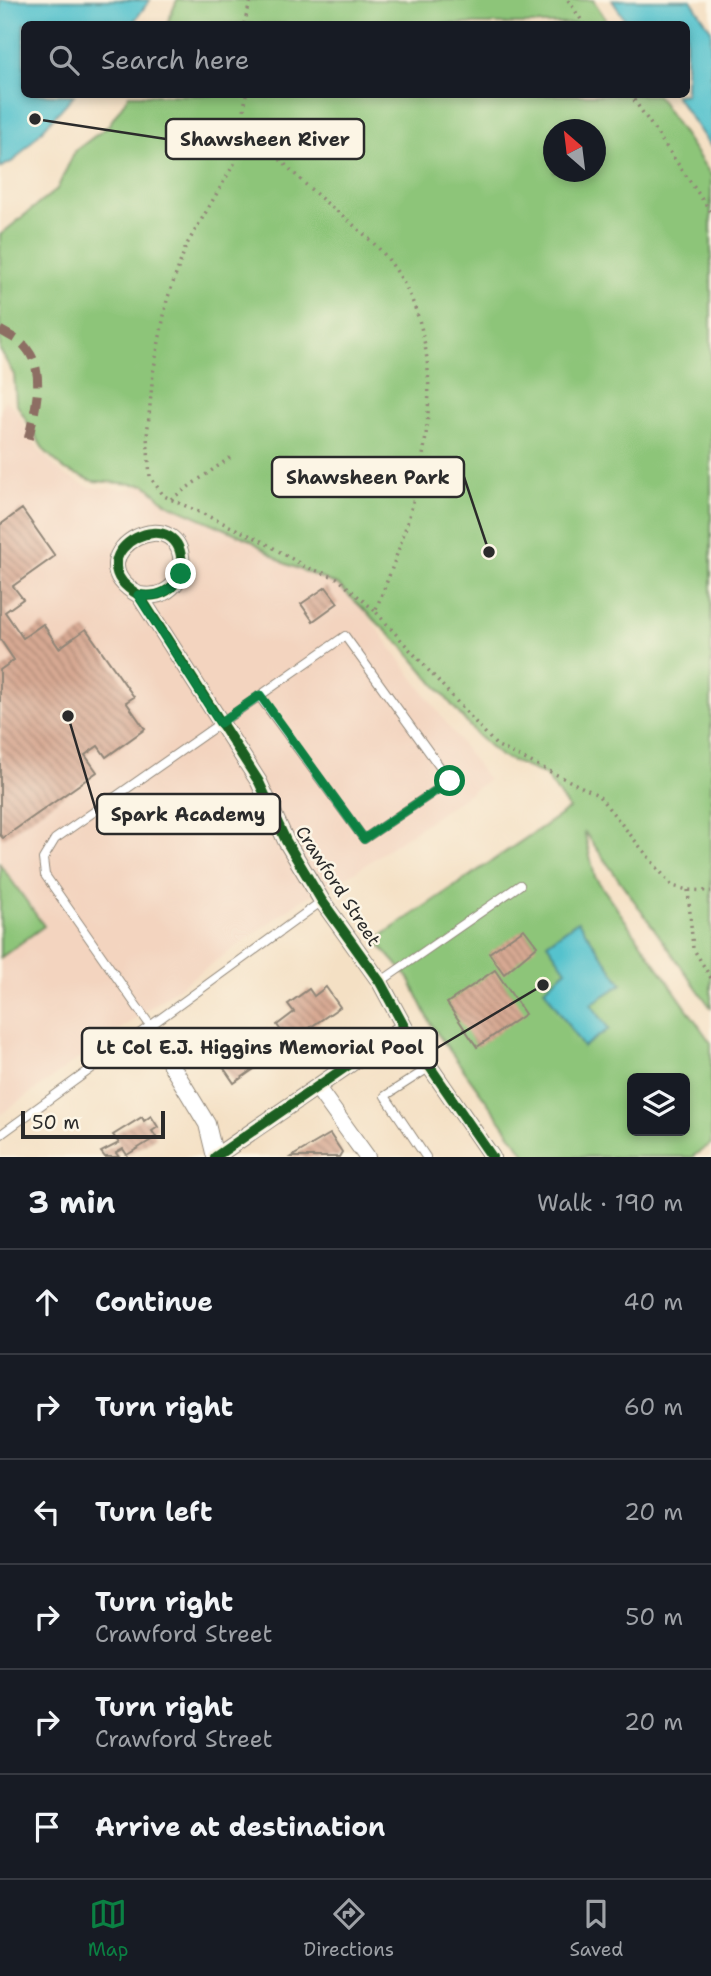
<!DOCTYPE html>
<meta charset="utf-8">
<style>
body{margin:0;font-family:"Shantell Sans",sans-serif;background:#242831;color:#f1f3f6}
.controls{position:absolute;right:21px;bottom:21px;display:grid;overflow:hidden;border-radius:10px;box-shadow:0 4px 10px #0003}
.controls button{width:63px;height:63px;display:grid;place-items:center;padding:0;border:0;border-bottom:2px solid #363941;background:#171b24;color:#f1f3f6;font:35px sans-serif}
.compass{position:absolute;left:543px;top:119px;width:63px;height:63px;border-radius:50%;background:#171b24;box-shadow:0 4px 10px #0003;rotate:332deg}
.scale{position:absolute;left:21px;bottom:18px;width:144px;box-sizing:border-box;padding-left:7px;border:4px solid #2b2b2b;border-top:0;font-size:19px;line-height:24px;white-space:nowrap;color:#2b2b2b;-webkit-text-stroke:5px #fcf5e5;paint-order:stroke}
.stop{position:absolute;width:21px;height:21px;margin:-16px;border:5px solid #0b8043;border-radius:50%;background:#fff}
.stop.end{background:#0b8043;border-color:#fff;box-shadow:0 2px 7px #0008}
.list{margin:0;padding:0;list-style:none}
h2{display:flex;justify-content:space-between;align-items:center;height:91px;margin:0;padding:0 28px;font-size:30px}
h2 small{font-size:23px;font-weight:400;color:#9ea1a6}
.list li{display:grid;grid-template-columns:46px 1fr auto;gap:21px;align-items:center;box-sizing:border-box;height:105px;padding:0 28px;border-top:2px solid #363941}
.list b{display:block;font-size:26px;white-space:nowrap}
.list p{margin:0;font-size:23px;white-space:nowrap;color:#9ea1a6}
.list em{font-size:23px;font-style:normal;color:#9ea1a6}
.icon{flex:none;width:38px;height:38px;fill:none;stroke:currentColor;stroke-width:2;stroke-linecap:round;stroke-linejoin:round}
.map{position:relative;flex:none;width:711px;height:1157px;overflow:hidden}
.search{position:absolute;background:#171b24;box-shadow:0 4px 10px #0003;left:21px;right:21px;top:21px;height:77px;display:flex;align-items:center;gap:18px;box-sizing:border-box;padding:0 24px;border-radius:10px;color:#9ea1a6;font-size:26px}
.sheet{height:721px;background:#171b24}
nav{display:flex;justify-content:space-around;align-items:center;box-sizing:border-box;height:98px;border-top:2px solid #363941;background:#171b24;font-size:19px;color:#9ea1a6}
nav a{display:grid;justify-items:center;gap:4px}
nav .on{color:#0b8043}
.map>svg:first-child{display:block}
</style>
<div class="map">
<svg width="711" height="1157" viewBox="0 0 711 1157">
<defs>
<pattern id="building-back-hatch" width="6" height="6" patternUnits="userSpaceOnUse" patternTransform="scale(1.75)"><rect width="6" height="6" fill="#d7a993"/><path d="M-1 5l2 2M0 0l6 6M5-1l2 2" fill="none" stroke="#af8a78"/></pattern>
</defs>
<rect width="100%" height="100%" fill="#fcf5e5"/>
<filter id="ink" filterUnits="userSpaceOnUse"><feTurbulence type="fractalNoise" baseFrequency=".0143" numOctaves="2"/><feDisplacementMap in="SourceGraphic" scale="14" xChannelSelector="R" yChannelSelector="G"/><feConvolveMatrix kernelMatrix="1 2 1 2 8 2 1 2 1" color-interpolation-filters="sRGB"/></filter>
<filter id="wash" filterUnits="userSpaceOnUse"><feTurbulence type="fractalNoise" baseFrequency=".00686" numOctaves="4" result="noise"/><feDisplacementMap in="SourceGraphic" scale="28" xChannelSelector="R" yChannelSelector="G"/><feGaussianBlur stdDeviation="1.57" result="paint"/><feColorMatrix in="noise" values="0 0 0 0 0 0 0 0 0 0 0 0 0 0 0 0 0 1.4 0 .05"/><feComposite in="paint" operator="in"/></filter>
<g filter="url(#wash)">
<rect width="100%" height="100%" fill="#f4e0c4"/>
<!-- built -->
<path fill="#f3d4bf" d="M 5,400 L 15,408 L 39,450 L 63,474 L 89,487 L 124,489 L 146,485 L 166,503 L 250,540 L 284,563 L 338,585 L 363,609 L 488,780 L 355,872 L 300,901 L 0,1115 L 0,411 Z"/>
<!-- green -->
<path fill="#8dc579" stroke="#5c7852" stroke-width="2" fill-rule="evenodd" d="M 177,0 L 593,0 L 609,24 L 167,24 Z
M 129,95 L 657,95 L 711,175 L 711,1008 L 584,831 L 595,877 L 711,1043 L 711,1144 L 692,1157 L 527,1157 L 432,1026 L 409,978 L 375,940 L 569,809 L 545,775 L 500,756 L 477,735 L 405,649 L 338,585 L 284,563 L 250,540 L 166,503 L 146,485 L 93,481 L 65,470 L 44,450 L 16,403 L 14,375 L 0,350 L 0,235 L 57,189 L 75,151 L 108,126 ZM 554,130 L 596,130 L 596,172 L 554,172 ZM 632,1078 L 685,1078 L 685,1131 L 632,1131 Z
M 0,864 L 44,926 L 0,958 Z"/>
<!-- water -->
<path fill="#55c2cd" stroke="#40767c" stroke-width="2" d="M 0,0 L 150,0 L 132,24 L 24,24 L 24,94 L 74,95 L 15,160 L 0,168 Z
M 612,0 L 691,0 L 711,30 L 711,147 L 675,95 L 686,94 L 686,24 L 628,24 Z
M 578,921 L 622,984 L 591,1004 L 609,1029 L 583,1047 L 544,989 L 566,970 L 547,943 Z"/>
<g id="blocks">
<!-- building -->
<path fill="url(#building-back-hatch)" d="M 22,509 L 55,556 L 13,586 L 23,599 L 5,612 L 23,638 L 43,624 L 59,648 L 86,629 L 134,697 L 126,702 L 145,729 L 106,757 L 98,746 L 85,755 L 97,772 L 3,838 L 0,835 L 0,670 L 14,660 L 0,639 L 0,525 Z
M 326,587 L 338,603 L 313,621 L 301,604 Z
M 524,929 L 537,946 L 504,974 L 489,953 Z
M 495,970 L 525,1014 L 477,1047 L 447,1003 Z
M 326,987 L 340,1007 L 289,1042 L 277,1025 L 294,1012 L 288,1004 L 309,989 L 314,996 Z
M 268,1031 L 279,1047 L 264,1057 L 267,1060 L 234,1083 L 219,1061 Z
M 151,1116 L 158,1127 L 152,1131 L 156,1137 L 127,1155 L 123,1149 L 116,1153 L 119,1157 L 105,1157 L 101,1152 L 119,1143 L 113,1135 L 142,1117 L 144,1121 Z
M 330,1134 L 342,1152 L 339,1157 L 291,1157 Z"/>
</g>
</g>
<g filter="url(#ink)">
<use href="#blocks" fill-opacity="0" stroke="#908678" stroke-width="2"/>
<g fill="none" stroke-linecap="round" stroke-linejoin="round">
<defs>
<path id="lane" d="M 380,982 L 520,885
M 152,1028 L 45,875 L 43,859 L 55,839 C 152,771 249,704 345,636 L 450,781 L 364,839 L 259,696
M 0,1135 L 322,901
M 426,1157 L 385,1096 L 430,1067"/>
<path id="street" d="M 139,595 C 158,598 172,592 181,574 C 191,490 66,554 139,595 L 259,782 L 286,841 L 322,901 L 380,982 L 412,1041 L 492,1157
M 170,1063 L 207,1124 L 215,1157
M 318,1089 L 367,1157
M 215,1157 L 404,1027"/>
</defs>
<!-- lane casing -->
<use href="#lane" stroke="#908678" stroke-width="10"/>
<!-- street casing -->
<use href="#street" stroke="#908678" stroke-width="18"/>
<!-- path -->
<path stroke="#908678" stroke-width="3.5" stroke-dasharray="2 5" stroke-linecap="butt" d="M 568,0 L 584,24
M 244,24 L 251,0
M 246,94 L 242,129 L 262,142 C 280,159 297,177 315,193 C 338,213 363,231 383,253 C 466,350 419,507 375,611 L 496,745 L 598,795 L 672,886 L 688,890 L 711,891
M 630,94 L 711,212
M 242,129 L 234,164 L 186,246 L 167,300 L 153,373 L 147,437 L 150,477 L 164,496 L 260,540 L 304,566 L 337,578 L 375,611
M 171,499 L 231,457
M 688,890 L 693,948 L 711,978"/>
<!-- lane -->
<use href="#lane" stroke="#fff" stroke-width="8"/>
<!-- street -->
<use href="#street" stroke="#fff" stroke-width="16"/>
<!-- quiet -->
<path stroke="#8d6e63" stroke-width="9" stroke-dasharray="18 9" stroke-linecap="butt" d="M 0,330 C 8,335 22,341 27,349 C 47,374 34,413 28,440"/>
<defs>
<path id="cycleway" d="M 139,595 C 158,598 172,592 181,574 C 191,490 66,554 139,595 L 259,782 L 286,841 L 322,901 L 380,982 L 412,1041 L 492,1157
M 215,1157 L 404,1027"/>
</defs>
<!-- cycleway casing -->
<use href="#cycleway" stroke="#fcf5e5" stroke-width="15"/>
<!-- cycleway -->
<use href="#cycleway" stroke="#1b5e20" stroke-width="10"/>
</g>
</g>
<g fill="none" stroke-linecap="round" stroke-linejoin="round" filter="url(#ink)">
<!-- route -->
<path stroke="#0b8043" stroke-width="9" d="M 181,574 C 172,592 158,598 138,595 L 220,723 L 260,695 L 364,839 L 450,781"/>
</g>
<g text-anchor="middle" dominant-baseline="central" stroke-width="5" stroke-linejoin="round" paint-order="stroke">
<!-- street labels -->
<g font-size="18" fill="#2b2b2b" stroke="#fcf5e5">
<text transform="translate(338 886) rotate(57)">Crawford Street</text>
</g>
</g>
<!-- callouts -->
<path fill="none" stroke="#2b2b2b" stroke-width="2.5" d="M35 119L166 139M489 552L464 477M68 716L97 814M543 985L437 1048"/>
<g fill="#2b2b2b" stroke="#fcf5e5" stroke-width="2.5">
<circle cx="35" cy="119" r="7"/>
<circle cx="489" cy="552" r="7"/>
<circle cx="68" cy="716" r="7"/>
<circle cx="543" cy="985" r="7"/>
</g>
<g fill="#fcf5e5" stroke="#2b2b2b" stroke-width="2.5">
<rect x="166" y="119" width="198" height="40" rx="7"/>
<rect x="272" y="457" width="192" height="40" rx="7"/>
<rect x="97" y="794" width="183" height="40" rx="7"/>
<rect x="82" y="1028" width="355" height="40" rx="7"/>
</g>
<g font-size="19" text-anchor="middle" font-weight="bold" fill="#2b2b2b">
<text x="265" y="146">Shawsheen River</text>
<text x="368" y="484">Shawsheen Park</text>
<text x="188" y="821">Spark Academy</text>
<text x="260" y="1054">Lt Col E.J. Higgins Memorial Pool</text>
</g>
</svg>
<div class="controls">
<button><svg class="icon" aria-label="layers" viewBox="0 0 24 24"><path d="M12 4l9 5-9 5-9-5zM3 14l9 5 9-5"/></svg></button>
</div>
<svg class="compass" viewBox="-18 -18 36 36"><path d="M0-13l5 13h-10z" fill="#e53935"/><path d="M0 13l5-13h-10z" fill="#9ea1a6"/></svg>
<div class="scale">50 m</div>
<div class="stop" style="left:450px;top:781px"></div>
<div class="stop end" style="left:181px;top:574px"></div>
<div class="search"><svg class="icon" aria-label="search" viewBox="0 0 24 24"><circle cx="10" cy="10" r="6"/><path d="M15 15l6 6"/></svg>Search here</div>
</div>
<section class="sheet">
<h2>3 min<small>Walk · 190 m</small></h2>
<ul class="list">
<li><svg class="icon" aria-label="ahead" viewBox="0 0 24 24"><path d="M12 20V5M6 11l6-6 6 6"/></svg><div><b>Continue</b></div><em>40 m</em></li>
<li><svg class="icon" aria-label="right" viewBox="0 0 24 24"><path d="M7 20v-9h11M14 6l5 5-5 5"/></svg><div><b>Turn right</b></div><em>60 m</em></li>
<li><svg class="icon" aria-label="left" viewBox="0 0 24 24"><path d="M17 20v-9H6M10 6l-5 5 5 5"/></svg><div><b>Turn left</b></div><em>20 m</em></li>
<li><svg class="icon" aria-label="right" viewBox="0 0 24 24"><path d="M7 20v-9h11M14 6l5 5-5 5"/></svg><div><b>Turn right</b><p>Crawford Street</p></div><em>50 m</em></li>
<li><svg class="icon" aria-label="right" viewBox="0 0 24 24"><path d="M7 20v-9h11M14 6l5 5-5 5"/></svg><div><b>Turn right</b><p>Crawford Street</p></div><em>20 m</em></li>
<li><svg class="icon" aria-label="arrive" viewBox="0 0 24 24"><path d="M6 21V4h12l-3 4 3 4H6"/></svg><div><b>Arrive at destination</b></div></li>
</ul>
</section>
<nav>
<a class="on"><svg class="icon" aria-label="map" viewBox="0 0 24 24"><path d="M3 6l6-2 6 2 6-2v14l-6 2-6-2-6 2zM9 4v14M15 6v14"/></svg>Map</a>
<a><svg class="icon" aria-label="directions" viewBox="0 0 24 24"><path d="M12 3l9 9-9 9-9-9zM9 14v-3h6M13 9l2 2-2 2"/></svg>Directions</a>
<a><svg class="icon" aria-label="saved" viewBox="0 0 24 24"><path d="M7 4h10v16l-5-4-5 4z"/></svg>Saved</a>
</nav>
